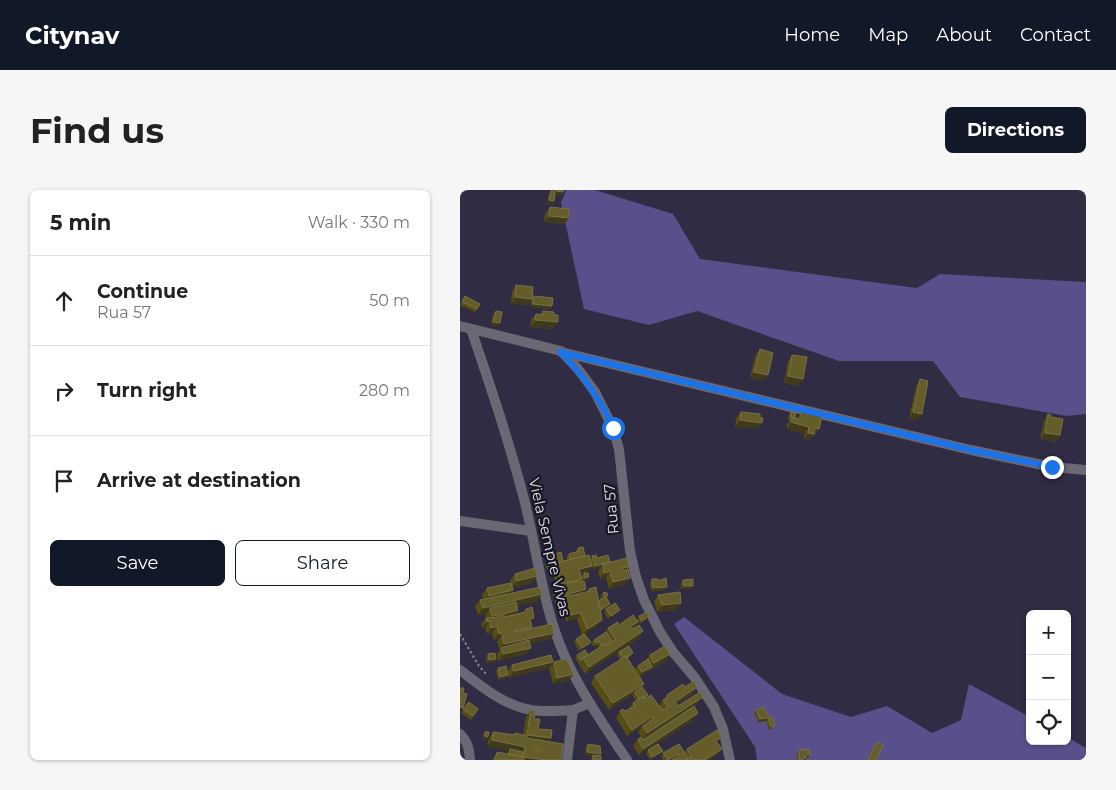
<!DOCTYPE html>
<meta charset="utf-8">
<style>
body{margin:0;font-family:Montserrat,sans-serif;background:#f6f6f6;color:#222}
.controls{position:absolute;right:15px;bottom:15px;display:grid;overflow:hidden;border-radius:8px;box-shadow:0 1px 4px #0004}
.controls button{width:45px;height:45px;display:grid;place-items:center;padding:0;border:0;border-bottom:1px solid #e0e0e0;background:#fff;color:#222;font:25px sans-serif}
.stop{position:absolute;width:15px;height:15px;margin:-11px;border:4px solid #1a73e8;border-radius:50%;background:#fff}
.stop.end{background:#1a73e8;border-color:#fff;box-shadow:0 1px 5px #0008}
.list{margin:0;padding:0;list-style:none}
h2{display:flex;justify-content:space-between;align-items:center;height:65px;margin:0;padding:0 20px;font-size:21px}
h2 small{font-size:16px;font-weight:400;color:#767676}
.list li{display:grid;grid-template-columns:32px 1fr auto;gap:15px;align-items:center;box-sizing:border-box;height:90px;padding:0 20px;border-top:1px solid #e0e0e0}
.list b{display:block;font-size:19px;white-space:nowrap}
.list p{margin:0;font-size:16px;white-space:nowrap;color:#767676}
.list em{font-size:16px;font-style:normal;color:#767676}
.actions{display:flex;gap:10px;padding:15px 20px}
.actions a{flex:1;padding:11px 0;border:1px solid #111827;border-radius:8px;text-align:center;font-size:18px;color:#111827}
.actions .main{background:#111827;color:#fff}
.icon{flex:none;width:28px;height:28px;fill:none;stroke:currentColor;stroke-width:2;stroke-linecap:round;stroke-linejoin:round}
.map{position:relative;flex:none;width:626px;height:570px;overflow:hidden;border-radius:8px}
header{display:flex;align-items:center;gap:30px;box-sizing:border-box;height:70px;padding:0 25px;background:#111827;color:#fff}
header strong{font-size:24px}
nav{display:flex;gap:28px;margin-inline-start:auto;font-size:18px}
.intro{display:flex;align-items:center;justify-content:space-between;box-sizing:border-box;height:120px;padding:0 30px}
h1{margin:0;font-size:35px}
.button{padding:12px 22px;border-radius:8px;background:#111827;color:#fff;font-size:18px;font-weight:700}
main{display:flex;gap:30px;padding:0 30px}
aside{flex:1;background:#fff;border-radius:8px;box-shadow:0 1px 4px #0004}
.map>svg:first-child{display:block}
</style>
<header>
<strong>Citynav</strong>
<nav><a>Home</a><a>Map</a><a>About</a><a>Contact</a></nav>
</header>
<div class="intro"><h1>Find us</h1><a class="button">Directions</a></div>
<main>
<aside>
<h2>5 min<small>Walk · 330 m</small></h2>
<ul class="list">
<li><svg class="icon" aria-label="ahead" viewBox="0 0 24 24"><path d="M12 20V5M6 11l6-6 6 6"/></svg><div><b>Continue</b><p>Rua 57</p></div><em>50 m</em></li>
<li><svg class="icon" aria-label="right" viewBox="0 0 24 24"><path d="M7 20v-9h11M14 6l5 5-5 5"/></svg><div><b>Turn right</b></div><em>280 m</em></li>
<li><svg class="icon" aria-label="arrive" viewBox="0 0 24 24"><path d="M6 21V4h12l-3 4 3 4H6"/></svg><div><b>Arrive at destination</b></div></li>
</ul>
<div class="actions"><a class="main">Save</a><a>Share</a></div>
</aside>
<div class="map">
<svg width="626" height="570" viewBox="0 0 626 570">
<rect width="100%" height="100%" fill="#2f2c43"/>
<!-- forest -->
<path fill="#584f8b" d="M 106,0 L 135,0 L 213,24 L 240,69 L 457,98 L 480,84 L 626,92 L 626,224 L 607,226 L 500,207 L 473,171 L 379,171 L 237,121 L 189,135 L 124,119 L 101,13 Z
M 224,427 L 322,504 L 391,527 L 427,516 L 472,543 L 501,530 L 509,494 L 570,527 L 570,551 L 607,551 L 607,547 L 626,558 L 626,570 L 297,570 L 295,557 L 214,434 Z"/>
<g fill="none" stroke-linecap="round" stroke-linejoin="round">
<!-- path -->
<path stroke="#868497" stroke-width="2" stroke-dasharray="2.5 2.5" stroke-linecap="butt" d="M 0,444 L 19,476 L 27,485"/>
<!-- street -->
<path stroke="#696874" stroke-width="10" d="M 0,136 L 101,161 L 118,179 L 135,202 L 153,238 L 159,259 L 170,361 L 176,387 L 184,410 L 200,442 L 213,462 L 235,488 L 254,517 L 263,539 L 270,570
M 11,139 C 30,195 49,251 64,309 C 75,351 80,396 94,438 C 109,486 139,528 167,570
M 101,162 L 511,260 L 592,277 L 626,280
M 0,331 L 71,341
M 0,480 C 21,496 43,515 71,520 C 85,522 99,521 113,520
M 0,544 C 8,552 9,559 10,570
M 107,570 L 113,520 L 130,513"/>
</g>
<!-- wall -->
<path fill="#554d12" d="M 89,0 L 104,0 L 101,5 L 95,5 L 92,14 L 87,14 L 89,4 L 91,1 L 95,1 Z
M 90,17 L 109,28 L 104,34 L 84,32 L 85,24 Z
M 56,95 L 72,108 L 74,106 L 92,116 L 90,119 L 71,117 L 71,110 L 68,115 L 51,114 L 52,101 Z
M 5,106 L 17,119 L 15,122 L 0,115 Z
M 36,121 L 40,133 L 38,136 L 31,135 L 33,124 Z
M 83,121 L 93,139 L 70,137 L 71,130 L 76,124 L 81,124 Z
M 300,159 L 303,191 L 290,188 L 295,166 Z
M 332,165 L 343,189 L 338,196 L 324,193 L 328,171 Z
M 460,189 L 462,224 L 457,230 L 449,228 L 456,196 Z
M 341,221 L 359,239 L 355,246 L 353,245 L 349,250 L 344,249 L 345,244 L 327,239 L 327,234 L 330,231 L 328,231 L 329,225 L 331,222 L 335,228 L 337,229 Z
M 281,222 L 298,239 L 275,237 L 276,228 Z
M 588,224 L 591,227 L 600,245 L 596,252 L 580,249 L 584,231 Z
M 118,358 L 125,366 L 130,369 L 132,366 L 150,372 L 169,377 L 167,380 L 166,394 L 149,399 L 146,388 L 140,389 L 138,381 L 141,377 L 133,379 L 132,376 L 127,382 L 120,384 L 122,389 L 120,392 L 126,399 L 123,403 L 127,402 L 129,399 L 138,411 L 142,409 L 140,407 L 143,403 L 148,405 L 146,408 L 150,414 L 148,417 L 140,422 L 137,436 L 125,444 L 131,452 L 128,455 L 119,461 L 114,452 L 116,449 L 122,445 L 117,429 L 106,432 L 105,421 L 98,423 L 92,402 L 96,396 L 92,379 L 87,380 L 85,374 L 89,366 L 103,371 L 107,370 L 106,367 L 109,364 L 116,362 L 116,361 Z
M 124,383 L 127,390 L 122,391 L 121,387 Z
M 55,384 L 77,386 L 73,393 L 52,398 L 53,400 L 51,403 L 78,411 L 57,416 L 58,420 L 56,424 L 63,422 L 66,419 L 71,432 L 71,439 L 94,443 L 90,449 L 70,453 L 71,458 L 66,464 L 38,471 L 37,464 L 40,460 L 37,452 L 39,449 L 34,450 L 32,443 L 27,444 L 25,438 L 22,438 L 21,434 L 26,428 L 25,425 L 27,423 L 18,425 L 15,416 L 20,410 L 23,409 L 22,405 L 27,398 L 51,393 L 50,390 Z
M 192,389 L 198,391 L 205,400 L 191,402 L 190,393 Z
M 223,390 L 233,396 L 230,399 L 228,399 L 228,397 L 226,399 L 221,399 L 221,393 Z
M 198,405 L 221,413 L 216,420 L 197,422 L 194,411 Z
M 146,419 L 160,420 L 157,423 L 148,429 L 144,422 Z
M 179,426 L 189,426 L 187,429 L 180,434 L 177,430 Z
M 159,435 L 174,438 L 179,448 L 125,484 L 115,468 L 117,465 L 128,465 L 139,458 L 137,454 L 134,457 L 131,453 L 134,450 L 146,442 L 148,438 Z
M 159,462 L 171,466 L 167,469 L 182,497 L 188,505 L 186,508 L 199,516 L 207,505 L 225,497 L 233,504 L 217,514 L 218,516 L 238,513 L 183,549 L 178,542 L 182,537 L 167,546 L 156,528 L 160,521 L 165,521 L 169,519 L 173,513 L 176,511 L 172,505 L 149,520 L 131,493 L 135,486 L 160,470 L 157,465 Z
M 28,464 L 36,469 L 34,472 L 27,473 L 26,468 Z
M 210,464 L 206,471 L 180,486 L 175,479 L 178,476 L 186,470 L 190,465 Z
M 94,472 L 109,490 L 93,494 L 89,478 Z
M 52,475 L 88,478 L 49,488 L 48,481 Z
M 38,478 L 48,485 L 45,488 L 38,490 L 36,481 Z
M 9,512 L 18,519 L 11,530 L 1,523 Z
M 71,520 L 78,539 L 91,548 L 89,552 L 101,570 L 32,570 L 37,562 L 48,564 L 49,561 L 27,557 L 29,548 L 33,542 L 54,545 L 55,543 L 63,545 L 66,527 Z
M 296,520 L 309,527 L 313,539 L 309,540 L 306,531 L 298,532 L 294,523 Z
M 238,523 L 234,530 L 179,565 L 173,556 L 178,549 L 183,550 Z
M 417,552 L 416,570 L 407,570 L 413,558 Z
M 257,553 L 262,559 L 257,565 L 250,570 L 212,570 L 216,567 L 211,570 L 203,570 L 201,566 L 203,563 L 224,562 L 227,559 Z
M 128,554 L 141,564 L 140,565 L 141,570 L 131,570 L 132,566 L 125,565 L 126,557 Z
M 188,560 L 203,561 L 200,564 L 190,570 L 186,564 Z
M 339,560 L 350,565 L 348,568 L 346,568 L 345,570 L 337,570 L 337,564 Z"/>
<!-- shaded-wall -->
<path fill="#40391b" d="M 96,1 L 103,2 L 101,5 L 94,4 Z
M 89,10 L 94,11 L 92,14 L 87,14 Z
M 89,26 L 109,28 L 104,34 L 84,32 Z
M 55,107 L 72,109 L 68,115 L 51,114 Z
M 73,114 L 92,116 L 90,119 L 71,117 Z
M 75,130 L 98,132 L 93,139 L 70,137 Z
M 33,132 L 40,133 L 38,136 L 31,135 Z
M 294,182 L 308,185 L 303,191 L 290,188 Z
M 328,186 L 343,189 L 338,196 L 324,193 Z
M 453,222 L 462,224 L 457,230 L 449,228 Z
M 280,230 L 302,233 L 298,239 L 275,237 Z
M 331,232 L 349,237 L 345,244 L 327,239 Z
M 355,238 L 359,239 L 355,246 L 353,245 L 349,250 L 344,249 L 348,243 Z
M 585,243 L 600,245 L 596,252 L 580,249 Z
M 150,372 L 143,374 L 141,377 L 133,379 L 135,376 Z
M 94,376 L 92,379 L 87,380 L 89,377 Z
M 132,376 L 127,382 L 115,385 L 119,379 Z
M 169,377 L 164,383 L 162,378 Z
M 150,381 L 146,388 L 140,389 L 144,383 Z
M 77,386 L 73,393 L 52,398 L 56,391 Z
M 129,387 L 127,390 L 122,391 L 124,388 Z
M 170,388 L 166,394 L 149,399 L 153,392 Z
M 224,396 L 229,396 L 226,399 L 221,399 Z
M 230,396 L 233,396 L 230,399 L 228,399 Z
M 207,397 L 205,400 L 191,402 L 193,398 Z
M 126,399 L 121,406 L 105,410 L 109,404 Z
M 53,400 L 49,407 L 24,412 L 29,406 Z
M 82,404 L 78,411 L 31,422 L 30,418 L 27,423 L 18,425 L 23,418 Z
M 221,413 L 216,420 L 197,422 L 202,415 Z
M 109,414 L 105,421 L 98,423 L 102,416 Z
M 150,414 L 148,417 L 135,425 L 137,422 Z
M 58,420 L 54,427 L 39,430 L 44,424 Z
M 160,420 L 157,423 L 148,429 L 151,426 Z
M 121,423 L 117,429 L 106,432 L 111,425 Z
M 38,425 L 34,432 L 30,431 L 25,438 L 22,438 L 32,426 Z
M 189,426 L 187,429 L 180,434 L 182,431 Z
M 142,430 L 137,436 L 123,446 L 127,439 Z
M 178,432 L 174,438 L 167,443 L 171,436 Z
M 37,436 L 32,443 L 27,444 L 31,438 Z
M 72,437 L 68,444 L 50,447 L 54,441 Z
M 183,441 L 179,448 L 125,484 L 129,477 Z
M 46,442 L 42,448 L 42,445 L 39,449 L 34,450 L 39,444 Z
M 94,443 L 90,449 L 42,460 L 41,458 L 39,460 L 44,454 Z
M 131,452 L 128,455 L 119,461 L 122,458 Z
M 71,458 L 66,464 L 38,471 L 43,464 Z
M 210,464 L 206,471 L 190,480 L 194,473 Z
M 36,469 L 34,472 L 27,473 L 29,470 Z
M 93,472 L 88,478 L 49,488 L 54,481 Z
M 192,477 L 190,480 L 180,486 L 182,482 Z
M 114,484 L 109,490 L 93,494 L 97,488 Z
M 48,485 L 45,488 L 38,490 L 40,487 Z
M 184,494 L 180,500 L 175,502 L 172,505 L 149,520 L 153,513 Z
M 237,497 L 233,504 L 211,518 L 215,512 Z
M 243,507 L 238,513 L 183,549 L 187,543 Z
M 238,523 L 234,530 L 179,565 L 183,559 Z
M 193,526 L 189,533 L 183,536 L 167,546 L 172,540 Z
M 308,528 L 306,531 L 298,532 L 300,529 Z
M 67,545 L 91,548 L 87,555 L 62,552 Z
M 24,546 L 28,547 L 26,550 L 22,550 Z
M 32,550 L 65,557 L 61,563 L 50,559 L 49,561 L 27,557 Z
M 262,559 L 257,565 L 250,570 L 245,570 Z
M 203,561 L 200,564 L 190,570 L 192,567 Z
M 127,562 L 141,564 L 139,567 L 133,565 L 132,566 L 125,565 Z
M 218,564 L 216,567 L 211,570 L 208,570 Z
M 346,565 L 350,565 L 348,568 L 346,568 L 345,570 L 342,570 Z
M 64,567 L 85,570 L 62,570 Z"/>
<!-- building -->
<path fill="#645d29" stroke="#787148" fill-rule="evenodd" d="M 96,0 L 104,0 L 103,2 L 96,1 Z
M 91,1 L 95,2 L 94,11 L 89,10 Z
M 90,17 L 109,19 L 109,28 L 89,26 Z
M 56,95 L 73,97 L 72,109 L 55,107 Z
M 5,106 L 20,114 L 17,119 L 2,112 Z
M 74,106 L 93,108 L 92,116 L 73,114 Z
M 36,121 L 42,122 L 40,133 L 33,132 Z
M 83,121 L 94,122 L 94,125 L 98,125 L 98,132 L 75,130 L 76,124 L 83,125 Z
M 300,159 L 313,163 L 308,185 L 294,182 Z
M 332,165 L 347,167 L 343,189 L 328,186 Z
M 460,189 L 468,191 L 462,224 L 453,222 Z
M 341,221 L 362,226 L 359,239 L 355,238 L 354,244 L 348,243 L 349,237 L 331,232 L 332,228 L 340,229 Z
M 281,222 L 300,224 L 300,228 L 303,228 L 302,233 L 280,230 Z
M 331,222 L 336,223 L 335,228 L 330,227 Z
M 588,224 L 591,225 L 591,227 L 603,229 L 600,245 L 585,243 Z
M 123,357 L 125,366 L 110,369 L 109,364 L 119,361 L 118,358 Z
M 101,362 L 103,371 L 96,373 L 94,376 L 89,377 L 88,370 L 89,366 Z
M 129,365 L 132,376 L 119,379 L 122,389 L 106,393 L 124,391 L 126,399 L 109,404 L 110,406 L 130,401 L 129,399 L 136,397 L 142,430 L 127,439 L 121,423 L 111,425 L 109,414 L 102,416 L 97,396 L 102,394 L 96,373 Z
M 136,365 L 137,368 L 148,365 L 150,372 L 135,376 L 132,366 Z
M 167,368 L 169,377 L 162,378 L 163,381 L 168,379 L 170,388 L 153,392 L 150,381 L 144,383 L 143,374 Z
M 75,378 L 77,386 L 56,391 L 55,384 Z
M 124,383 L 128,383 L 129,387 L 124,388 Z
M 206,388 L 207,397 L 193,398 L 192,389 L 198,389 L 198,391 Z
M 233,389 L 233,396 L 230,396 L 230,393 L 229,396 L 224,396 L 223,390 Z
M 51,393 L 53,400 L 29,406 L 27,398 Z
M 80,397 L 82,404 L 23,418 L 20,410 Z
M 146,402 L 148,405 L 146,407 L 150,414 L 140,420 L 138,411 L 145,407 L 143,403 Z
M 220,402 L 221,413 L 202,415 L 198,405 Z
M 56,412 L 58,420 L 44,424 L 44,427 L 66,422 L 66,419 L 72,417 L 74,428 L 70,429 L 72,437 L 54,441 L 55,442 L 92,434 L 94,443 L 44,454 L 42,445 L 47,444 L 46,442 L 39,444 L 37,436 L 31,438 L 30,431 L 27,432 L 26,428 L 39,427 L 38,425 L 32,426 L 30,418 Z
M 155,413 L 160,420 L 151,426 L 146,419 Z
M 187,422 L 189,426 L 182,431 L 179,426 Z
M 173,425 L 178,432 L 171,436 L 173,439 L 179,435 L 183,441 L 129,477 L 123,468 L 145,454 L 147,456 L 156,450 L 148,438 L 158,432 L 159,435 Z
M 146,442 L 152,451 L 146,455 L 145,454 L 142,456 L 139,451 L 136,453 L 134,450 Z
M 124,444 L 131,452 L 122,458 L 116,449 Z
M 69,450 L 71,458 L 43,464 L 41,458 Z
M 169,456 L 173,463 L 166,468 L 166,466 L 163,468 L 159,462 Z
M 205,456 L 210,464 L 194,473 L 190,465 Z
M 125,460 L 128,465 L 123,468 L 121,471 L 117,465 Z
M 35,463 L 36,469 L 29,470 L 28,464 Z
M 91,465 L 93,472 L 54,481 L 52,475 Z
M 166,466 L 184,494 L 153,513 L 135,486 Z
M 106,469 L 114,484 L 97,488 L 94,472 Z
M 188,469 L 192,477 L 182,482 L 178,476 Z
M 46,476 L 48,485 L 40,487 L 38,478 Z
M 234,491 L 237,497 L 215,512 L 218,516 L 240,502 L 243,507 L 187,543 L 183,536 L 194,528 L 193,526 L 172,540 L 160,521 L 163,519 L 165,521 L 175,516 L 173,513 L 184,506 L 185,509 L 191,505 L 202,520 L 208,517 L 203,510 L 208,507 L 207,505 L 223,494 L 225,497 Z
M 182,497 L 188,505 L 184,508 L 184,506 L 179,509 L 175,502 Z
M 0,498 L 4,498 L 3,503 L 7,504 L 3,518 L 0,517 Z
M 9,512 L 18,519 L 13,526 L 3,519 Z
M 234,516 L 238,523 L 183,559 L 178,549 L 181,547 L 183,550 Z
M 303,517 L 309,527 L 311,526 L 315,535 L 311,537 L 308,528 L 300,529 L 296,520 Z
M 71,520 L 75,521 L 74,529 L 80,529 L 78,539 L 92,540 L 91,548 L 67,545 Z
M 257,540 L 262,547 L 256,551 L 262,559 L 245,570 L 225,570 L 231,566 L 227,559 Z
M 25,542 L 29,542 L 28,547 L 24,546 Z
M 33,542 L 55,545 L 55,543 L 67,546 L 66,548 L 103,554 L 101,570 L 85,570 L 64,567 L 65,557 L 32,550 ZM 73,558 L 81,559 L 80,561 L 73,560 Z
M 417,552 L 423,555 L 416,570 L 408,570 Z
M 128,554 L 140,556 L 141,564 L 127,562 Z
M 198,554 L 203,561 L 192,567 L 188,560 Z
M 219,554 L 228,568 L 225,570 L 212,570 L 219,566 L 218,564 L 208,570 L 203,563 Z
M 50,559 L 63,562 L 62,567 L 49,564 Z
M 349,559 L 350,565 L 346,565 L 346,568 L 343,568 L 343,570 L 339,570 L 339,560 Z
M 37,562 L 64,567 L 64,570 L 35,570 Z
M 133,565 L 141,566 L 141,570 L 133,570 Z"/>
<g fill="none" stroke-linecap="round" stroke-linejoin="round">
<!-- route -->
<path stroke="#1a73e8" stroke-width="6" d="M 153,238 C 140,208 123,185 100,162 L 511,260 L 592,277"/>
</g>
<g text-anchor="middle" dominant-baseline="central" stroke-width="4.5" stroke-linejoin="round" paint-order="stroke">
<!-- street labels -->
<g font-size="15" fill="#e0dfee" stroke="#171621">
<text transform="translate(151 319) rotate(-95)">Rua 57</text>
<text transform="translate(90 357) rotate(77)">Viela Sempre Vivas</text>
</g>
</g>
</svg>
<div class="controls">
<button>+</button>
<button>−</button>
<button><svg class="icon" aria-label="locate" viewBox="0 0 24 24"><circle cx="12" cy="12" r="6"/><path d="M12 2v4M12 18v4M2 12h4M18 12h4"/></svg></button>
</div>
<div class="stop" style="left:153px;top:238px"></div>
<div class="stop end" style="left:592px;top:277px"></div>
</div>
</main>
